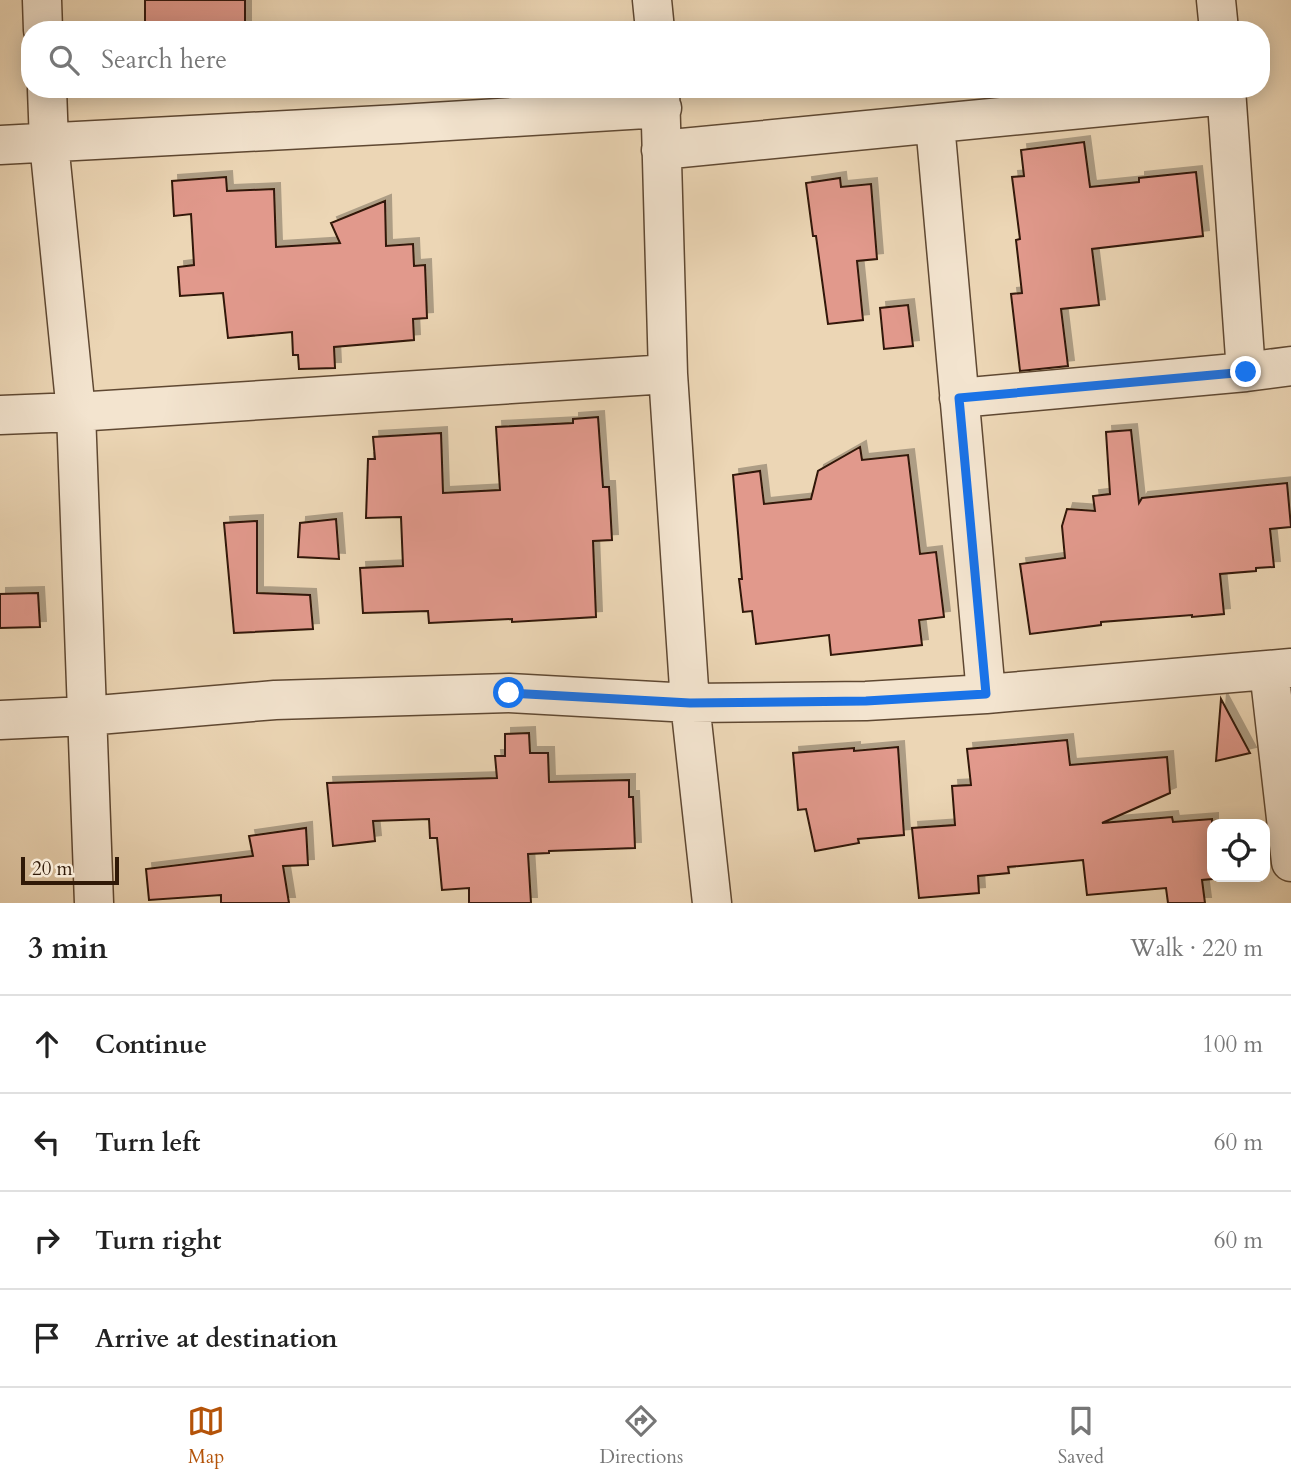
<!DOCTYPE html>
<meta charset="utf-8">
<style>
body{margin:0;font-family:Cardo,serif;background:#f6f6f6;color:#222}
.controls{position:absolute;right:21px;bottom:21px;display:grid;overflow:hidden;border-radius:14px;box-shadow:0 4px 18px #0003}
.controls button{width:63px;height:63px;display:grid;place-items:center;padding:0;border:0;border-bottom:2px solid #e0e0e0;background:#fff;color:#222;font:35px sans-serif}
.scale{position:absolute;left:21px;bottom:18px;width:98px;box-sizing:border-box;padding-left:7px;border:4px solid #301907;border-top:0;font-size:19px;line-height:24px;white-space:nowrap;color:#301907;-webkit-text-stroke:5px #f3e4cf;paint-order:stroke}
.stop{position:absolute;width:21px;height:21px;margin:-16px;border:5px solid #1a73e8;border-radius:50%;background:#fff}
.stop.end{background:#1a73e8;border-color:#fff;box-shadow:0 2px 7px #0008}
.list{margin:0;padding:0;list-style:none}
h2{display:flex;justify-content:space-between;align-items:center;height:91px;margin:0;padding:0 28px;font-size:30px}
h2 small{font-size:23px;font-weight:400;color:#767676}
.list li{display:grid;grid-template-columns:46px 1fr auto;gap:21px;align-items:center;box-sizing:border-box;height:98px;padding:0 28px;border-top:2px solid #e0e0e0}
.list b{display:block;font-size:26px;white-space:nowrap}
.list em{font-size:23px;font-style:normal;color:#767676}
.icon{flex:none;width:38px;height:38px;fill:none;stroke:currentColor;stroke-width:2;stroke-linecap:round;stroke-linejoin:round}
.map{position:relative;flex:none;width:1291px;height:903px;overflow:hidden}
.search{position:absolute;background:#fff;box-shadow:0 4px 18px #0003;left:21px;right:21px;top:21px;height:77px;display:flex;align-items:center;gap:18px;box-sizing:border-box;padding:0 24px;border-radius:28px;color:#767676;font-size:26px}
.sheet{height:483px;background:#fff}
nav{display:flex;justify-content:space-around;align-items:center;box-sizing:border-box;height:98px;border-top:2px solid #e0e0e0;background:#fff;font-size:19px;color:#767676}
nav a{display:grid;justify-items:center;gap:4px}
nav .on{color:#b45309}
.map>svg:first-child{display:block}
</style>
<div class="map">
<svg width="1291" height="903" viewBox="0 0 1291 903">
<defs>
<filter id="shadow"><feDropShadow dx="6" dy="-6" stdDeviation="0" flood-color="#0004"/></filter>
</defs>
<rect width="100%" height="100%" fill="#ecd6b5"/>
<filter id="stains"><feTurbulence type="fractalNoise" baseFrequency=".00286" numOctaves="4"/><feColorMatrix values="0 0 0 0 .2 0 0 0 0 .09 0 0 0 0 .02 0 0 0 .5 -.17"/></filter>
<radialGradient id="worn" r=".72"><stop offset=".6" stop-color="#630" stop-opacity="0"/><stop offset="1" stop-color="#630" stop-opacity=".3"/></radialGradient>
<!-- building -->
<path fill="#e1998c" stroke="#301907" stroke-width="2" filter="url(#shadow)" d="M 145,0 L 245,0 L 245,29 L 145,30 Z
M 1084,142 L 1090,187 L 1139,182 L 1139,178 L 1196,172 L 1203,236 L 1092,249 L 1099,305 L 1061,309 L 1068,366 L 1020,371 L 1011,294 L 1022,293 L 1016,240 L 1020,239 L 1012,177 L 1024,176 L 1021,150 Z
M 226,177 L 227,191 L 274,189 L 276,247 L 340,243 L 331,223 L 385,201 L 386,246 L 413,244 L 414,266 L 425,265 L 427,318 L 413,319 L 414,340 L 334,347 L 335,368 L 299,369 L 298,355 L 293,355 L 292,332 L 228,338 L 223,293 L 180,296 L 178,267 L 194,265 L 191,214 L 174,216 L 172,181 Z
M 840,178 L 841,187 L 871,184 L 877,259 L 857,261 L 863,320 L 828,324 L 816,236 L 813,236 L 806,183 Z
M 908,305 L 913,346 L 884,349 L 880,308 Z
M 598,417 L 603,487 L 609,487 L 612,540 L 593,541 L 596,617 L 512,622 L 512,619 L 429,623 L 428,611 L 363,613 L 360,568 L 403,566 L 401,517 L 366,518 L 368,459 L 375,459 L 373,437 L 441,433 L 443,493 L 500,490 L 496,427 L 573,423 L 573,419 Z
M 1131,430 L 1139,503 L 1142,498 L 1287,483 L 1291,527 L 1270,529 L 1274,567 L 1256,568 L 1256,571 L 1220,574 L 1224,614 L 1192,617 L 1192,615 L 1101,622 L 1101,625 L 1030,634 L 1020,564 L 1065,558 L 1062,526 L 1067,509 L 1095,511 L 1093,496 L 1110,494 L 1106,432 Z
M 860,447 L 862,460 L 908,455 L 920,554 L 936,552 L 944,617 L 919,620 L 922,645 L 831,655 L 829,635 L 756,644 L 752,611 L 743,612 L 739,579 L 742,579 L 733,475 L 760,471 L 764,504 L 811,499 L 818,471 Z
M 336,519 L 339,559 L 298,557 L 300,523 Z
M 257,521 L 257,593 L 310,595 L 313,629 L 234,633 L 224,523 Z
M 38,593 L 40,627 L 0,628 L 0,594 Z
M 1221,699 L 1250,753 L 1216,761 Z
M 529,733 L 530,753 L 548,753 L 549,782 L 629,780 L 629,797 L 633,797 L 635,848 L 549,851 L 549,853 L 528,854 L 531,903 L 469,903 L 469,888 L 442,890 L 437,838 L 430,838 L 429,819 L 373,821 L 375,841 L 333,846 L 327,783 L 497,778 L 495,756 L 505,756 L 505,734 Z
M 1067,740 L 1070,765 L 1167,757 L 1170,793 L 1102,823 L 1172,817 L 1173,822 L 1212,819 L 1212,879 L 1202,880 L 1205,903 L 1168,903 L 1166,888 L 1087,895 L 1083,860 L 1008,867 L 1009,873 L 978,876 L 979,893 L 919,898 L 912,828 L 955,825 L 952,786 L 971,785 L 967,749 Z
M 898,747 L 904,835 L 858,839 L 859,843 L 815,851 L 806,809 L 798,810 L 793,753 L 854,748 L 854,751 Z
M 306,828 L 308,865 L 283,866 L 289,903 L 221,903 L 221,895 L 149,900 L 146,869 L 253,856 L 249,836 Z"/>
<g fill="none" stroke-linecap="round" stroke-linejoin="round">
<defs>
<path id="minor" d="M 42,0 L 43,30
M 652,0 L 655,30
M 1216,0 L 1219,30
M 47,89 L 49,143 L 76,412 L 94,903
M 660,89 L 668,374 L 690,703 L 712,903
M 1226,89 L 1246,372
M 935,124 L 986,694
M 0,145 L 400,124 L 662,108
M 661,150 L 1226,95
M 959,398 L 1246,372 L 1291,366
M 0,415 L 76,412 L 668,374
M 1269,670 L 1291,862
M 0,720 L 86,716 L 275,700 L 509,693 L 690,703 L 866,701 L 986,694 L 1291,668"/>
</defs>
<!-- minor casing -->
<use href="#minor" stroke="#5f4832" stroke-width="41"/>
<!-- minor -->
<use href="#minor" stroke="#f3e4cf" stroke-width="38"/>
</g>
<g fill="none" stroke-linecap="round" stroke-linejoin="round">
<!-- route -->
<path stroke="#1a73e8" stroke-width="9" d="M 509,693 L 690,703 L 866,701 L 986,694 L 959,398 L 1246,372"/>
</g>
<rect width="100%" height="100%" filter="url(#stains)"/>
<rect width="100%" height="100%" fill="url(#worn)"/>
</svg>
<div class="controls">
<button><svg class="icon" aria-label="locate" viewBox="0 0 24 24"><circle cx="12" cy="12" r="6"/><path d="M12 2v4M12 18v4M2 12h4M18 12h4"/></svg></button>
</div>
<div class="scale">20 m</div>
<div class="stop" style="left:509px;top:693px"></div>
<div class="stop end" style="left:1246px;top:372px"></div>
<div class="search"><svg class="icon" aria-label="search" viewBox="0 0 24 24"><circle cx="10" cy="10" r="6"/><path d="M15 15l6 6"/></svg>Search here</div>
</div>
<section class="sheet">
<h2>3 min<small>Walk · 220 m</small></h2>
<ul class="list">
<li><svg class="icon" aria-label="ahead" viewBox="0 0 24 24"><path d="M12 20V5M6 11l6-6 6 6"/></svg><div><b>Continue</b></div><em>100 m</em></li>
<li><svg class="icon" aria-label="left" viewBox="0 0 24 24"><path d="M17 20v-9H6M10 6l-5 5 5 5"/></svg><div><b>Turn left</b></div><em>60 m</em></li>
<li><svg class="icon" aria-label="right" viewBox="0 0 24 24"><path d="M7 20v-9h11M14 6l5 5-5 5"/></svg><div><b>Turn right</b></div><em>60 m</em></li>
<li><svg class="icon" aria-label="arrive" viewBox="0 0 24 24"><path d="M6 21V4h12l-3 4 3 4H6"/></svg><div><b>Arrive at destination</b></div></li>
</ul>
</section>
<nav>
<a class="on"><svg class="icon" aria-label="map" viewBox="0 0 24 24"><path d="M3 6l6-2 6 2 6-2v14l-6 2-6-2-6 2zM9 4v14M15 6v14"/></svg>Map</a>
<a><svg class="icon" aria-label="directions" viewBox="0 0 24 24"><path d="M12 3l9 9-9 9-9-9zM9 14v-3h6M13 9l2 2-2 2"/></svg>Directions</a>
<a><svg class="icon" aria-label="saved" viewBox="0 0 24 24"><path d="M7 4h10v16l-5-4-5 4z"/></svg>Saved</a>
</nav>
